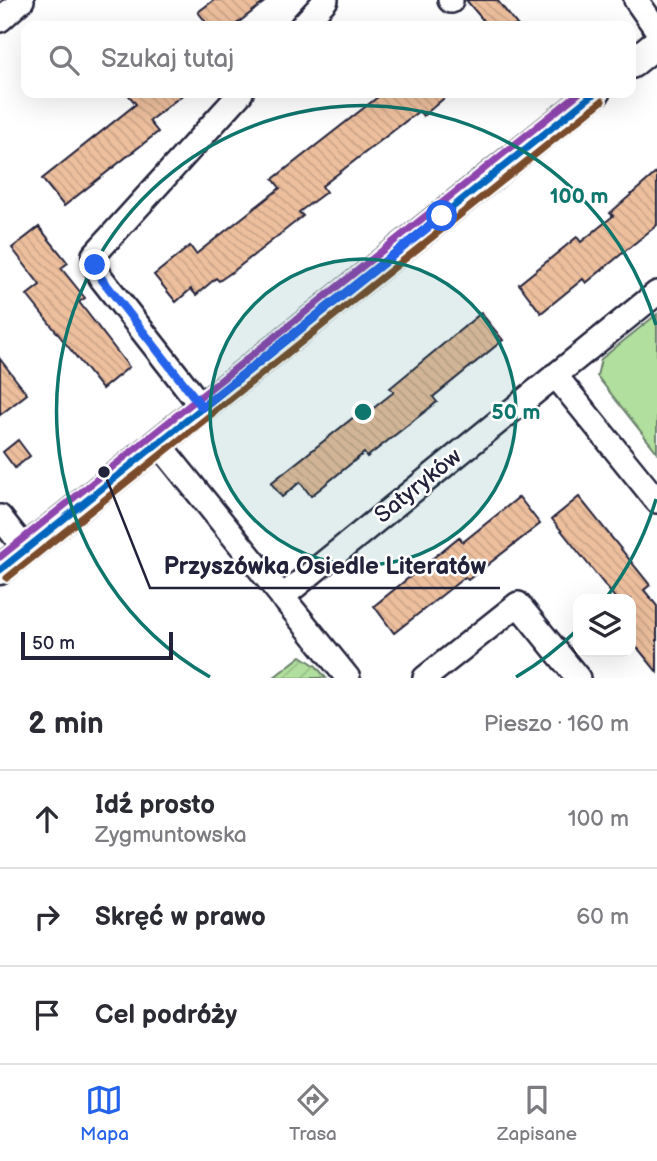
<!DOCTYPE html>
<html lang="pl">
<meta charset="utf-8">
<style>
body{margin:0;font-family:"Balsamiq Sans",sans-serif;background:#f2f2f3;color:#2b2b33}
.controls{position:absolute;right:21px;bottom:21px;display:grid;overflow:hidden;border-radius:14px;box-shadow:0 7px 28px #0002}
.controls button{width:63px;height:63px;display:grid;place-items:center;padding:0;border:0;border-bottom:2px solid #e1e1e2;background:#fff;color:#2b2b33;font:35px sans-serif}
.scale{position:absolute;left:21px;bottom:18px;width:152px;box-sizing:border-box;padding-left:7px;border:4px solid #22223b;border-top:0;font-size:19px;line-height:24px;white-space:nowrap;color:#22223b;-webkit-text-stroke:5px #fff;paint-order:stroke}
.stop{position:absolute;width:21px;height:21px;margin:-16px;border:5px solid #2563eb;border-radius:50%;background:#fff}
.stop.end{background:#2563eb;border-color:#fff;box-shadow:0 2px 7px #0008}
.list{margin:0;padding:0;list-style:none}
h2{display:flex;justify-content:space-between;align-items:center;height:91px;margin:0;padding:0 28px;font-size:30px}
h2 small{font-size:23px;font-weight:400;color:#7c7c81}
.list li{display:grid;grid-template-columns:46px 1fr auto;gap:21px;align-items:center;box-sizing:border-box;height:98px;padding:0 28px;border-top:2px solid #e1e1e2}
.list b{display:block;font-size:26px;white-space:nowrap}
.list p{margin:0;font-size:23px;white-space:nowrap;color:#7c7c81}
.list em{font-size:23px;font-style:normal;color:#7c7c81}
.icon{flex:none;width:38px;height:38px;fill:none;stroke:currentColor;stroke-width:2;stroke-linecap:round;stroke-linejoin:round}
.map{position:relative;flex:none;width:657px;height:678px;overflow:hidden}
.search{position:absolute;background:#fff;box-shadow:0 7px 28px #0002;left:21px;right:21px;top:21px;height:77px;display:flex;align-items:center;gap:18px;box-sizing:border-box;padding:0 24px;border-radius:14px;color:#7c7c81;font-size:26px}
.sheet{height:385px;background:#fff}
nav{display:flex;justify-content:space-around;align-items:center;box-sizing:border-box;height:98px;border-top:2px solid #e1e1e2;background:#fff;font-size:19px;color:#7c7c81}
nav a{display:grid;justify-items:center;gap:4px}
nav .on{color:#2563eb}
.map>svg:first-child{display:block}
</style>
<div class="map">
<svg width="657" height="678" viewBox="0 0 657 678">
<defs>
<pattern id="garden-furrows" width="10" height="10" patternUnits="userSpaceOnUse" patternTransform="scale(1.75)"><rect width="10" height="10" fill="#b1df9d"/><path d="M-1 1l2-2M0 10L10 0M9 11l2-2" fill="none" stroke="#98bf88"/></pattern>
<pattern id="building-back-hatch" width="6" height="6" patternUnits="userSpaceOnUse" patternTransform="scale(1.75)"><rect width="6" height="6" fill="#edbf9d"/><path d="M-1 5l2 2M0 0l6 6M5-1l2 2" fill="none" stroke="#cba488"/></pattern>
</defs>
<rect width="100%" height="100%" fill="#fff"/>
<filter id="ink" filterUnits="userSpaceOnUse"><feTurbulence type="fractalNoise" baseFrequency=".0143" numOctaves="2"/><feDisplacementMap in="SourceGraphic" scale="14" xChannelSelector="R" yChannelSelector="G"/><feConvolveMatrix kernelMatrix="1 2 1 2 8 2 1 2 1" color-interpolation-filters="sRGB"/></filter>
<g filter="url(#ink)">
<!-- grass -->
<path fill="#b1df9d" stroke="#6a806c" stroke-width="2" d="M 657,314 L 657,452 L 597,376 L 601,359 Z"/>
<!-- garden -->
<path fill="url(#garden-furrows)" stroke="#6a806c" stroke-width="2" d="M 301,656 L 316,666 L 326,678 L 273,678 Z"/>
<!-- building -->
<path fill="url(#building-back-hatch)" stroke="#22223b" stroke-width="2" d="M 214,0 L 267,0 L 234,26 L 209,26 L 198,12 Z
M 466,0 L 497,0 L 518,26 L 488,26 Z
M 127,93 L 185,93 L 149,121 L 158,132 L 64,206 L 42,179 L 136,104 Z
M 383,93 L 450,93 L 423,116 L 419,111 L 322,186 L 326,192 L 299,212 L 303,216 L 235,270 L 219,281 L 216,278 L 196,295 L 191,289 L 176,302 L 154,275 L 190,246 L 196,254 L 280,188 L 273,179 Z
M 657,172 L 657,225 L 586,283 L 583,279 L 541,313 L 519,284 L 577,237 L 581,242 L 613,216 L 610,213 Z
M 39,227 L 68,263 L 61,268 L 85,298 L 79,302 L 129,367 L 102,389 L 27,295 L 40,285 L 12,248 Z
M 481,313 L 503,340 L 433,397 L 437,402 L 367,457 L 364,453 L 311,496 L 300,482 L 282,497 L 271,483 L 359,413 L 362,417 L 394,392 L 390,388 Z
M 0,359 L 27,394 L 0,415 Z
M 18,440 L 30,456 L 15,468 L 3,452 Z
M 519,497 L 540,524 L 468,580 L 465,577 L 394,633 L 374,606 L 459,537 L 463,542 Z
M 579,497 L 650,585 L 644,590 L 657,606 L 657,672 L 631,640 L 631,599 L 616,599 L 552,519 Z"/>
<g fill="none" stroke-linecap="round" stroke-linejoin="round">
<defs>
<path id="minor" d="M 450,0 L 451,1
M 636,0 L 657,30
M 0,20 L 22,0
M 302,26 L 326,0
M 555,375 L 657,501
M 202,407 L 101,278 L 95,265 L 94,255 L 241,93
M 158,443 L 348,678
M 0,517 L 26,550
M 282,597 L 657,293
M 425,678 L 518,604 L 578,678"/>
<path id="tertiary" d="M 631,64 L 657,43
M 0,570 L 595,93"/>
</defs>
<!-- minor casing -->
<use href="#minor" stroke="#22223b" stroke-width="28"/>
<!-- tertiary casing -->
<use href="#tertiary" stroke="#22223b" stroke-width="33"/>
<!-- minor -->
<use href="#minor" stroke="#fff" stroke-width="23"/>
<!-- tertiary -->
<use href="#tertiary" stroke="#fff" stroke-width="28"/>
<defs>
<path id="bus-1" d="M 0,570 L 595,93"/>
<path id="bus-2" d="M 7,578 L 602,101"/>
<path id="bus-3" d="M 0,557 L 579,93"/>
</defs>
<!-- bus-1 casing -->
<use href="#bus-1" stroke="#fff" stroke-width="12"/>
<!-- bus-2 casing -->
<use href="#bus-2" stroke="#fff" stroke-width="12"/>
<!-- bus-3 casing -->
<use href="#bus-3" stroke="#fff" stroke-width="12"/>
<!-- bus-1 -->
<use href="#bus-1" stroke="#0065bd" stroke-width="7"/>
<!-- bus-2 -->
<use href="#bus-2" stroke="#7a4b2a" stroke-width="7"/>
<!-- bus-3 -->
<use href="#bus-3" stroke="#8e44ad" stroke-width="7"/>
</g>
</g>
<g fill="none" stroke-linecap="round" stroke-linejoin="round" filter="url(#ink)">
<!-- route -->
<path stroke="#2563eb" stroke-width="9" d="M 95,265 L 101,278 L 202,407 L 442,216"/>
</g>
<!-- distance rings -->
<circle cx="363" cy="412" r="153" fill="#0f766e" fill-opacity=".12"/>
<g fill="none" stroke="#0f766e" stroke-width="3.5">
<circle cx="363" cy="412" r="153"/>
<path d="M656 499A306 306 0 0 1 606 598M577 630A306 306 0 0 1 516 677M210 677A306 306 0 1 1 656 325"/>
</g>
<g text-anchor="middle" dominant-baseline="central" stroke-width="5" stroke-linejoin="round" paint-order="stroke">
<!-- street labels -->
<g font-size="23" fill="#22223b" stroke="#fff">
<text transform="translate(418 486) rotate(-39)">Satyryków</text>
</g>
</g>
<circle cx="363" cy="412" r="10" fill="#0f766e" stroke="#fff" stroke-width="3.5"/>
<g font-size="21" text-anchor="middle" font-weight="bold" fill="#0f766e" stroke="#fff" stroke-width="5" stroke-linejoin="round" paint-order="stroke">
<text x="579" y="203">100 m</text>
<text x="516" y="419">50 m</text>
</g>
<!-- callouts -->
<path fill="none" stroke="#22223b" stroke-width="2.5" d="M104 472L150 588H500"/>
<circle fill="#22223b" stroke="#fff" stroke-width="2.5" cx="104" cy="472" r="7"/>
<g font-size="24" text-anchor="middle" font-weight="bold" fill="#22223b" stroke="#fff" stroke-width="5" stroke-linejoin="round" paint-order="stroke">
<text x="325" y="574">Przyszówka Osiedle Literatów</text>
</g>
</svg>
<div class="controls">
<button><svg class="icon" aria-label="layers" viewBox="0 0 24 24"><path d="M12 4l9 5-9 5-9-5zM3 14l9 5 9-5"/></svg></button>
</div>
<div class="scale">50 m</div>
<div class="stop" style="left:442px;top:216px"></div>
<div class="stop end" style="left:95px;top:265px"></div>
<div class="search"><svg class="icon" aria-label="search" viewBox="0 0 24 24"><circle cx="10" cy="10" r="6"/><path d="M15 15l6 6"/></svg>Szukaj tutaj</div>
</div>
<section class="sheet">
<h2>2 min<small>Pieszo · 160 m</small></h2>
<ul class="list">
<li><svg class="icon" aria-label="ahead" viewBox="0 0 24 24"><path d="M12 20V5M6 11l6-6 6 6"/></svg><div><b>Idź prosto</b><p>Zygmuntowska</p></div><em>100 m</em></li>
<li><svg class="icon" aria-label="right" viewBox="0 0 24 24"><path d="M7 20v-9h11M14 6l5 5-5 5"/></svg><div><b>Skręć w prawo</b></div><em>60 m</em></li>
<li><svg class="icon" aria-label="arrive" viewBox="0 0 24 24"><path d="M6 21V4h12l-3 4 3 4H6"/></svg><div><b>Cel podróży</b></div></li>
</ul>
</section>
<nav>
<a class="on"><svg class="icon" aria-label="map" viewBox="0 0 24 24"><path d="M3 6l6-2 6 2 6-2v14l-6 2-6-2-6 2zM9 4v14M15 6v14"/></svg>Mapa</a>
<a><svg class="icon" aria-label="directions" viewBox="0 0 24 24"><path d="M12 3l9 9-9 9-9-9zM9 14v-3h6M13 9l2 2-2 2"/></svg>Trasa</a>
<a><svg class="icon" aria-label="saved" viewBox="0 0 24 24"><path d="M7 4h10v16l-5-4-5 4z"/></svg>Zapisane</a>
</nav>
